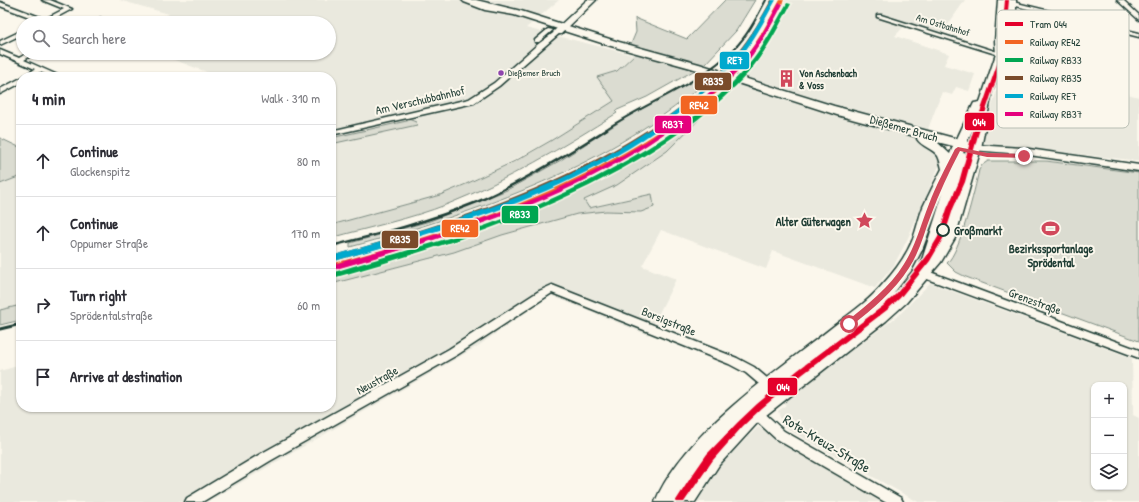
<!DOCTYPE html>
<meta charset="utf-8">
<style>
body{margin:0;font-family:"Patrick Hand",sans-serif;background:#f7f7f7;color:#2b2b33}
.controls{position:absolute;right:12px;bottom:12px;display:grid;overflow:hidden;border-radius:8px;box-shadow:0 1px 3px #0004}
.controls button{width:36px;height:36px;display:grid;place-items:center;padding:0;border:0;border-bottom:1px solid #e1e1e2;background:#fff;color:#2b2b33;font:20px sans-serif}
.stop{position:absolute;width:12px;height:12px;margin:-9px;border:3px solid #d1495b;border-radius:50%;background:#fff}
.stop.end{background:#d1495b;border-color:#fff;box-shadow:0 1px 4px #0008}
.list{margin:0;padding:0;list-style:none}
h2{display:flex;justify-content:space-between;align-items:center;height:52px;margin:0;padding:0 16px;font-size:17px}
h2 small{font-size:13px;font-weight:400;color:#7c7c81}
.list li{display:grid;grid-template-columns:26px 1fr auto;gap:12px;align-items:center;box-sizing:border-box;height:72px;padding:0 16px;border-top:1px solid #e1e1e2}
.list b{display:block;font-size:15px;white-space:nowrap}
.list p{margin:0;font-size:13px;white-space:nowrap;color:#7c7c81}
.list em{font-size:13px;font-style:normal;color:#7c7c81}
.icon{flex:none;width:22px;height:22px;fill:none;stroke:currentColor;stroke-width:2;stroke-linecap:round;stroke-linejoin:round}
.map{position:relative;flex:none;width:1139px;height:502px;overflow:hidden}
.search{position:absolute;background:#fff;box-shadow:0 1px 3px #0004;left:16px;top:16px;width:320px;height:44px;display:flex;align-items:center;gap:10px;box-sizing:border-box;padding:0 14px;border-radius:22px;color:#7c7c81;font-size:15px}
.panel{position:absolute;background:#fff;box-shadow:0 1px 3px #0004;left:16px;top:72px;width:320px;height:340px;border-radius:16px}
.map>svg:first-child{display:block}
</style>
<div class="map">
<svg width="1139" height="502" viewBox="0 0 1139 502">
<rect width="100%" height="100%" fill="#fbf7ec"/>
<filter id="ink" filterUnits="userSpaceOnUse"><feTurbulence type="fractalNoise" baseFrequency=".025" numOctaves="2"/><feDisplacementMap in="SourceGraphic" scale="8" xChannelSelector="R" yChannelSelector="G"/><feConvolveMatrix kernelMatrix="1 2 1 2 8 2 1 2 1" color-interpolation-filters="sRGB"/></filter>
<g filter="url(#ink)">
<!-- built -->
<path fill="#eae9de" fill-rule="evenodd" d="M 119,0 L 559,0 L 526,28 L 633,55 L 617,71 L 597,77 L 615,101 L 552,140 L 489,173 L 440,195 L 331,225 L 331,77 L 220,77 L 156,53 L 329,53 L 329,23 L 153,23 L 169,14 Z
M 785,0 L 965,0 L 942,33 L 907,23 L 895,36 L 949,54 L 944,65 L 975,74 L 969,91 L 956,87 L 952,95 L 942,92 L 928,129 L 952,136 L 907,240 L 894,265 L 875,288 L 773,251 L 766,269 L 661,230 L 642,266 L 676,279 L 648,335 L 550,295 L 478,346 L 207,502 L 0,502 L 0,371 L 21,365 L 21,407 L 331,407 L 331,284 L 454,252 L 502,235 L 577,214 L 606,211 L 641,212 L 652,194 L 589,208 L 584,200 L 617,185 L 737,79 L 771,27 Z
M 1034,39 L 1104,56 L 1095,86 L 1139,97 L 1139,161 L 980,143 L 1012,43 L 1032,48 Z
M 21,176 L 21,305 L 0,310 L 0,184 Z
M 930,283 L 1132,358 L 1133,415 L 1139,418 L 1139,502 L 918,502 L 789,430 L 781,421 L 778,411 L 786,405 L 782,402 L 899,315 ZM 1094,385 L 1124,385 L 1124,487 L 1094,487 Z
M 758,427 L 887,502 L 697,502 L 723,462 Z"/>
<!-- green -->
<path fill="#dbdcd1" stroke="#7d8c82" d="M 725,0 L 755,0 L 736,31 L 704,65 L 637,48 L 631,44 L 636,32 L 635,18 L 687,39 Z
M 636,53 L 695,70 L 647,97 L 615,111 L 617,113 C 563,147 508,180 448,204 C 410,219 370,227 331,238 L 331,225 L 415,202 L 440,195 L 466,184 L 517,160 L 552,140 L 614,101 L 597,77 L 617,71 Z
M 707,73 L 714,75 C 612,166 480,212 350,247 L 350,243 L 430,221 L 507,190 L 561,160 L 627,117 Z
M 733,78 L 739,80 L 667,151 L 617,185 L 584,200 L 589,208 L 652,194 L 654,207 L 641,212 L 606,211 L 577,214 L 502,235 L 454,252 L 331,284 L 331,269 C 474,234 625,183 733,78 Z
M 411,120 L 416,122 L 417,125 L 331,144 L 331,138 Z
M 0,138 L 21,148 L 21,176 L 0,184 Z
M 988,161 L 1046,161 L 1139,173 L 1139,341 L 966,277 L 956,272 L 947,263 C 960,252 975,189 979,170 L 982,165 Z
M 21,305 L 21,320 L 0,325 L 0,310 Z"/>
<g fill="none" stroke-linecap="round" stroke-linejoin="round">
<defs>
<path id="street" d="M 42,0 L 50,0 L 72,9 L 46,23 L 38,23 L 40,21 L 0,6 L 0,2 L 45,19 L 64,9 Z
M 1000,0 L 1005,0 L 1139,33 L 1139,37 L 1000,2 Z
M 1117,0 L 1123,0 L 1139,15 L 1139,20 Z
M 877,15 L 881,15 L 1004,54 L 999,55 L 877,17 Z
M 100,18 L 121,23 L 91,23 Z
M 548,29 L 553,30 L 539,42 L 535,42 L 535,40 Z
M 23,30 L 23,34 L 0,45 L 0,41 Z
M 556,31 L 561,32 L 499,86 L 474,103 L 331,135 L 331,131 L 469,99 L 494,83 L 537,45 Z
M 0,50 L 19,58 L 28,53 L 36,53 L 24,60 L 62,77 L 53,77 L 40,72 L 31,77 L 23,77 L 35,69 L 0,54 Z
M 21,78 L 21,83 L 0,94 L 0,89 Z
M 975,145 L 1022,148 L 1139,165 L 1139,171 L 1022,154 L 972,150 L 971,148 Z
M 922,269 L 1139,350 L 1139,358 L 919,276 L 917,273 L 919,270 Z
M 552,285 L 737,358 L 754,367 L 774,384 L 775,387 L 774,390 L 770,392 L 766,390 L 746,373 L 729,364 L 552,293 L 457,355 L 270,461 L 202,502 L 185,502 L 187,498 L 262,453 L 449,349 L 539,291 Z
M 754,406 L 758,407 L 784,431 L 901,498 L 903,502 L 885,502 L 776,439 L 750,415 L 749,411 L 750,407 Z"/>
<path id="secondary" d="M 587,0 L 596,0 L 561,34 L 555,34 L 553,32 L 555,30 Z
M 998,0 L 1006,0 L 1005,38 L 1008,0 L 1016,0 L 1016,30 L 1013,45 L 1006,54 L 992,92 L 981,148 L 979,151 L 971,151 L 969,148 L 975,124 L 964,148 L 956,148 L 954,145 L 973,105 L 974,103 L 980,102 L 996,54 L 995,41 Z"/>
<path id="primary" d="M 462,0 L 476,0 L 521,11 L 619,42 L 699,64 L 834,106 L 980,145 L 981,148 L 955,238 L 941,262 L 906,303 L 886,321 L 761,419 L 719,465 L 695,502 L 655,502 C 683,434 773,374 830,329 C 848,315 868,302 883,284 C 895,271 906,256 913,239 C 917,228 919,217 923,207 C 929,194 935,182 942,169 C 941,165 940,160 938,156 C 932,148 922,147 917,139 L 918,137 L 837,115 L 691,68 L 611,46 L 514,15 L 485,10 L 464,2 ZM 937,142 L 953,146 L 950,154 ZM 965,149 L 968,150 L 967,154 L 963,153 ZM 943,194 L 920,266 L 893,294 L 911,271 L 922,250 Z"/>
</defs>
<!-- street casing -->
<use href="#street" stroke="#1f3d34" stroke-width="3"/>
<!-- secondary casing -->
<use href="#secondary" stroke="#1f3d34" stroke-width="3"/>
<!-- primary casing -->
<use href="#primary" stroke="#1f3d34" stroke-width="3"/>
<!-- street -->
<use href="#street" fill="#fbf7ec" fill-rule="evenodd"/>
<!-- secondary -->
<use href="#secondary" fill="#fbf7ec" fill-rule="evenodd"/>
<!-- primary -->
<use href="#primary" fill="#fbf7ec" fill-rule="evenodd"/>
<!-- rail-far2 -->
<path stroke="#1f3d34" stroke-width="2" d="M 605,130 C 647,102 698,85 734,49 C 748,35 757,17 766,0"/>
<!-- rail-far1 -->
<path stroke="#1f3d34" stroke-width="2.5" d="M 331,246 C 380,234 430,221 477,202 C 522,182 565,156 607,129"/>
<!-- rail -->
<path stroke="#1f3d34" stroke-width="3" d="M 0,329 L 21,324"/>
<defs>
<path id="rail-1" d="M 780,0 L 784,0 C 775,19 765,38 752,55 C 720,96 677,127 632,154 C 538,209 435,241 331,270 L 331,264 C 434,236 535,205 627,151 C 673,125 716,94 749,52 C 761,36 770,18 780,0 Z"/>
<path id="rail-2" d="M 787,3 L 791,4 C 778,28 766,52 748,73 C 717,108 679,135 639,159 C 544,215 439,248 333,278 L 331,277 L 331,273 C 371,260 412,250 452,237 C 516,216 577,190 634,156 C 674,133 712,106 743,71 C 762,51 773,27 787,3 Z"/>
<path id="rail-3" d="M 771,0 L 775,0 C 763,23 751,44 734,63 C 704,97 666,124 627,147 C 535,202 433,233 331,262 L 331,256 C 432,228 533,197 624,144 C 663,121 701,95 731,60 C 747,42 759,22 771,0 Z"/>
<path id="rail-4" d="M 772,0 L 776,0 C 764,21 753,43 737,61 C 730,68 723,75 715,82 C 612,183 466,224 331,262 L 331,256 C 449,223 570,189 670,115 C 694,97 719,76 737,54 C 751,37 761,18 772,0 Z"/>
<path id="rail-5" d="M 779,3 L 783,4 C 773,23 762,43 748,61 C 741,69 733,76 725,84 C 710,98 695,111 679,123 C 577,199 454,235 333,270 L 331,269 L 331,265 L 441,233 L 495,214 L 549,193 L 601,168 L 650,139 L 696,105 L 744,59 L 760,37 Z"/>
</defs>
<!-- rail-1 casing -->
<use href="#rail-1" stroke="#fbf7ec" stroke-width="3"/>
<!-- rail-2 casing -->
<use href="#rail-2" stroke="#fbf7ec" stroke-width="3"/>
<!-- rail-3 casing -->
<use href="#rail-3" stroke="#fbf7ec" stroke-width="3"/>
<!-- rail-4 casing -->
<use href="#rail-4" stroke="#fbf7ec" stroke-width="3"/>
<!-- rail-5 casing -->
<use href="#rail-5" stroke="#fbf7ec" stroke-width="3"/>
<!-- rail-1 -->
<use href="#rail-1" fill="#f26522" fill-rule="evenodd"/>
<!-- rail-2 -->
<use href="#rail-2" fill="#00a651" fill-rule="evenodd"/>
<!-- rail-3 -->
<use href="#rail-3" fill="#7a4b2a" fill-rule="evenodd"/>
<!-- rail-4 -->
<use href="#rail-4" fill="#00a9ce" fill-rule="evenodd"/>
<!-- rail-5 -->
<use href="#rail-5" fill="#e5007d" fill-rule="evenodd"/>
<defs>
<path id="tram-1" d="M 1005,0 L 1009,0 L 1004,56 L 978,135 L 965,182 L 953,209 L 944,237 L 930,261 L 900,298 L 887,310 L 803,374 L 762,408 L 743,426 L 713,460 L 684,502 L 675,502 L 691,477 L 707,454 L 738,422 L 757,404 L 798,370 L 883,306 L 896,294 L 926,257 L 938,237 L 947,209 L 959,182 L 972,135 L 1000,56 Z"/>
</defs>
<!-- tram-1 casing -->
<use href="#tram-1" stroke="#fbf7ec" stroke-width="3"/>
<!-- tram-1 -->
<use href="#tram-1" fill="#e4002b" fill-rule="evenodd"/>
</g>
</g>
<!-- route -->
<path fill="#d1495b" d="M 958,147 L 987,153 L 1024,154 L 1027,156 L 1024,158 L 987,157 L 960,151 C 949,172 939,193 931,215 C 924,233 920,251 909,268 C 894,291 873,309 851,326 L 846,326 L 846,322 C 867,305 890,287 904,264 C 916,245 921,224 929,204 C 936,185 946,167 955,149 Z"/>
<!-- icons -->
<defs>
<symbol id="building-bare" viewBox="-9 -9 18 18"><path d="M-4-6H4V6H1V3H-1V6H-4ZM-2.5-4.3h1.7v1.8h-1.7ZM.8-4.3h1.7v1.8H.8ZM-2.5-1h1.7V.8h-1.7ZM.8-1h1.7V.8H.8Z" fill="#d1495b" stroke="#fbf7ec" stroke-width="2.5" paint-order="stroke"/></symbol>
<symbol id="sight-bare" viewBox="-9 -9 18 18"><path d="M0-6L1.8-2.2L6-1.7L2.9 1.2L3.7 5.4L0 3.3L-3.7 5.4L-2.9 1.2L-6-1.7L-1.8-2.2Z" fill="#d1495b" stroke="#fbf7ec" stroke-width="2.5" paint-order="stroke"/></symbol>
<symbol id="stadium-bare" viewBox="-9 -9 18 18"><path d="M0-5a6.5 5 0 1 0 0 10a6.5 5 0 1 0 0-10ZM-3.5-1.8h7v3.6h-7Z" fill="#d1495b" stroke="#fbf7ec" stroke-width="2.5" paint-order="stroke"/></symbol>
</defs>
<g fill-rule="evenodd">
<use href="#building-bare" x="774" y="66" width="25" height="25"/>
<use href="#sight-bare" x="852" y="208" width="25" height="25"/>
<use href="#stadium-bare" x="1038" y="216" width="25" height="25"/>
</g>
<!-- markers -->
<circle fill="#8e44ad" stroke="#fbf7ec" stroke-width="1.5" cx="501" cy="73" r="3.5"/>
<circle fill="#fbf7ec" stroke="#1f3d34" stroke-width="2" cx="943" cy="230" r="6"/>
<g text-anchor="middle" dominant-baseline="central" stroke-width="4" stroke-linejoin="round" paint-order="stroke">
<!-- far-bus labels -->
<g font-size="9" fill="#1f3d34" stroke="#fbf7ec" text-anchor="start">
<text x="508" y="73">Dießemer Bruch</text>
</g>
<!-- far-street labels -->
<g font-size="10" fill="#1f3d34" stroke="#fbf7ec">
<text transform="translate(943 25) rotate(17)">Am Ostbahnhof</text>
</g>
<!-- far-poi labels -->
<g font-size="10" font-weight="bold" fill="#1f3d34" stroke="#fbf7ec" text-anchor="start">
<text x="799" y="73">Von Aschenbach<tspan x="799" dy="12">&amp; Voss</tspan></text>
</g>
<!-- street labels -->
<g font-size="12" fill="#1f3d34" stroke="#fbf7ec">
<text transform="translate(420 100) rotate(-13)">Am Verschubbahnhof</text>
<text transform="translate(904 128) rotate(16)">Dießemer Bruch</text>
<text transform="translate(1035 301) rotate(20)">Grenzstraße</text>
<text transform="translate(669 321) rotate(22)">Borsigstraße</text>
<text transform="translate(377 380) rotate(-29)">Neustraße</text>
</g>
<!-- poi labels -->
<g font-size="12" font-weight="bold" fill="#1f3d34" stroke="#fbf7ec" text-anchor="end">
<text x="851" y="221">Alter Güterwagen</text>
<text x="1051" y="248" text-anchor="middle">Bezirkssportanlage<tspan x="1051" dy="14">Sprödental</tspan></text>
</g>
<!-- stop labels -->
<g font-size="12" font-weight="bold" fill="#1f3d34" stroke="#fbf7ec" text-anchor="start">
<text x="954" y="230">Großmarkt</text>
</g>
<!-- near-street labels -->
<g font-size="14" fill="#1f3d34" stroke="#fbf7ec">
<text transform="translate(827 443) rotate(31)">Rote-Kreuz-Straße</text>
</g>
</g>
<!-- legend -->
<rect x="997" y="10" width="132" height="118" rx="6" fill="#fbf7ec" stroke="#b9bfb5" stroke-width="1"/>
<rect x="1005" y="22" width="18" height="4" fill="#e4002b"/>
<rect x="1005" y="40" width="18" height="4" fill="#f26522"/>
<rect x="1005" y="58" width="18" height="4" fill="#00a651"/>
<rect x="1005" y="76" width="18" height="4" fill="#7a4b2a"/>
<rect x="1005" y="94" width="18" height="4" fill="#00a9ce"/>
<rect x="1005" y="112" width="18" height="4" fill="#e5007d"/>
<g font-size="11" fill="#1f3d34">
<text x="1030" y="28">Tram 044</text>
<text x="1030" y="46">Railway RE42</text>
<text x="1030" y="64">Railway RB33</text>
<text x="1030" y="82">Railway RB35</text>
<text x="1030" y="100">Railway RE7</text>
<text x="1030" y="118">Railway RB37</text>
</g>
<g stroke="#fbf7ec" stroke-width="1.5">
<rect x="719" y="51" width="31" height="19" rx="4" fill="#00a9ce"/>
<rect x="694" y="72" width="38" height="19" rx="4" fill="#7a4b2a"/>
<rect x="680" y="95" width="38" height="20" rx="4" fill="#f26522"/>
<rect x="964" y="112" width="31" height="19" rx="4" fill="#e4002b"/>
<rect x="654" y="115" width="38" height="19" rx="4" fill="#e5007d"/>
<rect x="501" y="205" width="38" height="19" rx="4" fill="#00a651"/>
<rect x="441" y="219" width="38" height="19" rx="4" fill="#f26522"/>
<rect x="381" y="230" width="38" height="19" rx="4" fill="#7a4b2a"/>
<rect x="767" y="377" width="31" height="19" rx="4" fill="#e4002b"/>
</g>
<g font-size="11" text-anchor="middle" font-weight="bold" fill="#fff">
<text x="735" y="64">RE7</text>
<text x="713" y="85">RB35</text>
<text x="699" y="109">RE42</text>
<text x="979" y="126">044</text>
<text x="673" y="128">RB37</text>
<text x="520" y="218">RB33</text>
<text x="460" y="232">RE42</text>
<text x="400" y="243">RB35</text>
<text x="783" y="391">044</text>
</g>
</svg>
<div class="controls">
<button>+</button>
<button>−</button>
<button><svg class="icon" aria-label="layers" viewBox="0 0 24 24"><path d="M12 4l9 5-9 5-9-5zM3 14l9 5 9-5"/></svg></button>
</div>
<div class="stop" style="left:849px;top:324px"></div>
<div class="stop end" style="left:1024px;top:156px"></div>
<div class="search"><svg class="icon" aria-label="search" viewBox="0 0 24 24"><circle cx="10" cy="10" r="6"/><path d="M15 15l6 6"/></svg>Search here</div>
<section class="panel">
<h2>4 min<small>Walk · 310 m</small></h2>
<ul class="list">
<li><svg class="icon" aria-label="ahead" viewBox="0 0 24 24"><path d="M12 20V5M6 11l6-6 6 6"/></svg><div><b>Continue</b><p>Glockenspitz</p></div><em>80 m</em></li>
<li><svg class="icon" aria-label="ahead" viewBox="0 0 24 24"><path d="M12 20V5M6 11l6-6 6 6"/></svg><div><b>Continue</b><p>Oppumer Straße</p></div><em>170 m</em></li>
<li><svg class="icon" aria-label="right" viewBox="0 0 24 24"><path d="M7 20v-9h11M14 6l5 5-5 5"/></svg><div><b>Turn right</b><p>Sprödentalstraße</p></div><em>60 m</em></li>
<li><svg class="icon" aria-label="arrive" viewBox="0 0 24 24"><path d="M6 21V4h12l-3 4 3 4H6"/></svg><div><b>Arrive at destination</b></div></li>
</ul>
</section>
</div>
